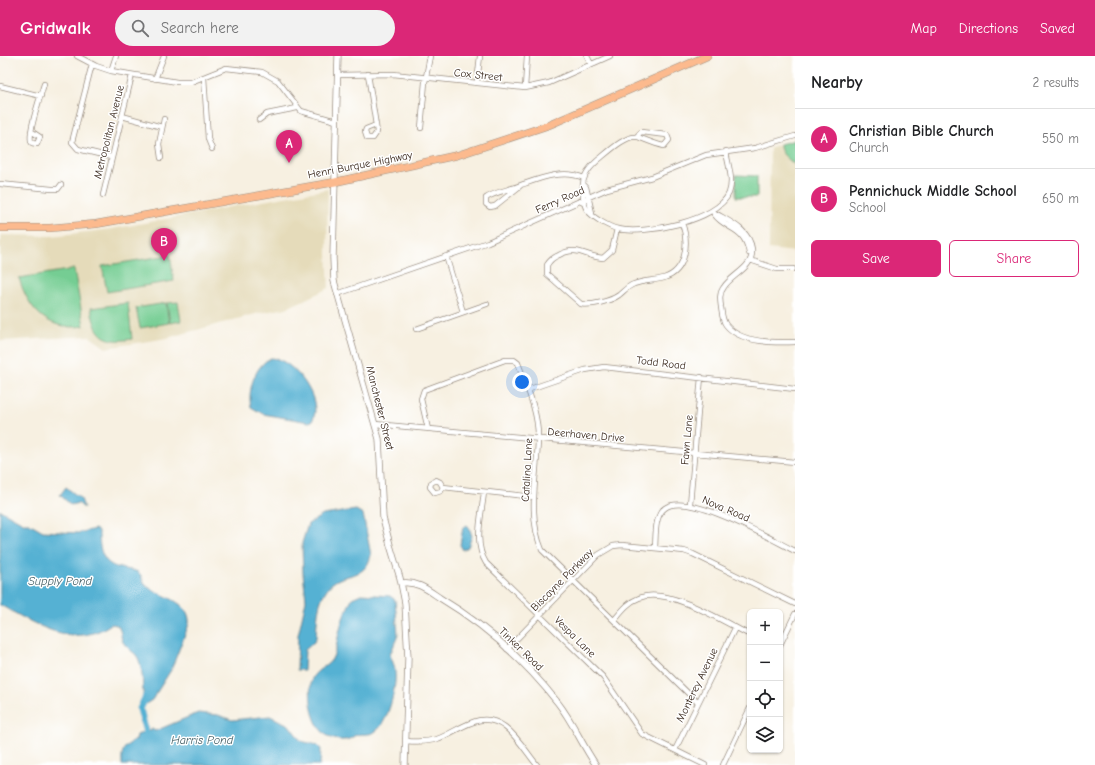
<!DOCTYPE html>
<meta charset="utf-8">
<style>
body{margin:0;font-family:"Comic Neue",sans-serif;background:#f2f2f2;color:#202124}
.controls{position:absolute;right:12px;bottom:12px;display:grid;overflow:hidden;border-radius:6px;box-shadow:0 1px 3px #0004}
.controls button{width:36px;height:36px;display:grid;place-items:center;padding:0;border:0;border-bottom:1px solid #e0e0e0;background:#fff;color:#202124;font:20px sans-serif}
.you{position:absolute;left:522px;top:326px;width:14px;height:14px;margin:-10px;border:3px solid #fff;border-radius:50%;background:#1a73e8;box-shadow:0 0 0 6px #1a73e833}
.badge{display:grid;place-items:center;width:26px;height:26px;border-radius:50%;background:#db2777;color:#fff;font-size:13px;font-weight:700}
.pin{position:absolute;translate:-50% -33px;filter:drop-shadow(0 1px 2px #0008)}
.pin::after{content:'';position:absolute;top:21px;width:14px;height:12px;background:inherit;clip-path:polygon(0 0,100% 0,50% 100%)}
.list{margin:0;padding:0;list-style:none}
h2{display:flex;justify-content:space-between;align-items:center;height:52px;margin:0;padding:0 16px;font-size:17px}
h2 small{font-size:13px;font-weight:400;color:#757577}
.list li{display:grid;grid-template-columns:26px 1fr auto;gap:12px;align-items:center;box-sizing:border-box;height:60px;padding:0 16px;border-top:1px solid #e0e0e0}
.list b{display:block;font-size:15px;white-space:nowrap}
.list p{margin:0;font-size:13px;white-space:nowrap;color:#757577}
.list em{font-size:13px;font-style:normal;color:#757577}
.actions{display:flex;gap:8px;padding:12px 16px}
.actions a{flex:1;padding:9px 0;border:1px solid #db2777;border-radius:6px;text-align:center;font-size:14px;color:#db2777}
.actions .main{background:#db2777;color:#fff}
.icon{flex:none;width:22px;height:22px;fill:none;stroke:currentColor;stroke-width:2;stroke-linecap:round;stroke-linejoin:round}
.map{position:relative;flex:none;width:795px;height:709px;overflow:hidden}
header{display:flex;align-items:center;gap:24px;box-sizing:border-box;height:56px;padding:0 20px;background:#db2777;color:#fff}
header strong{font-size:19px}
nav{display:flex;gap:22px;margin-inline-start:auto;font-size:14px}
.search{width:280px;height:36px;background:#f2f2f2;display:flex;align-items:center;gap:10px;box-sizing:border-box;padding:0 14px;border-radius:22px;color:#757577;font-size:15px}
main{display:flex}
aside{flex:1;background:#fff}
.map>svg:first-child{display:block}
</style>
<header>
<strong>Gridwalk</strong>
<div class="search"><svg class="icon" aria-label="search" viewBox="0 0 24 24"><circle cx="10" cy="10" r="6"/><path d="M15 15l6 6"/></svg>Search here</div>
<nav><a>Map</a><a>Directions</a><a>Saved</a></nav>
</header>
<main>
<div class="map">
<svg width="795" height="709" viewBox="0 0 795 709">
<rect width="100%" height="100%" fill="#fff"/>
<filter id="ink" filterUnits="userSpaceOnUse"><feTurbulence type="fractalNoise" baseFrequency=".025" numOctaves="2"/><feDisplacementMap in="SourceGraphic" scale="8" xChannelSelector="R" yChannelSelector="G"/><feConvolveMatrix kernelMatrix="1 2 1 2 8 2 1 2 1" color-interpolation-filters="sRGB"/></filter>
<filter id="wash" filterUnits="userSpaceOnUse"><feTurbulence type="fractalNoise" baseFrequency=".012" numOctaves="4" result="noise"/><feDisplacementMap in="SourceGraphic" scale="16" xChannelSelector="R" yChannelSelector="G"/><feGaussianBlur stdDeviation="0.9" result="paint"/><feColorMatrix in="noise" values="0 0 0 0 0 0 0 0 0 0 0 0 0 0 0 0 0 1.4 0 .05"/><feComposite in="paint" operator="in"/></filter>
<g filter="url(#wash)">
<rect width="100%" height="100%" fill="#f7f0e1"/>
<!-- built -->
<path fill="#e5dbba" d="M 780,88 L 782,96 L 795,109 L 795,196 L 769,193 L 770,92 Z
M 328,133 L 327,198 L 329,232 L 287,252 L 259,257 L 167,282 L 106,292 L 89,280 L 0,285 L 0,179 L 52,180 L 112,173 Z"/>
<!-- green -->
<path fill="#75cd93" stroke="#587c58" d="M 795,84 L 795,109 C 789,103 779,98 780,88 Z
M 736,119 L 757,120 L 757,141 L 736,141 Z
M 170,199 L 174,225 L 107,236 L 102,210 Z
M 74,213 L 84,270 C 48,276 28,253 19,222 Z
M 178,246 L 181,265 L 170,267 L 167,247 Z
M 128,247 L 132,283 C 104,288 95,279 91,252 Z
M 166,247 L 169,267 L 140,272 L 136,252 Z"/>
<!-- water -->
<path fill="#55b1d3" stroke="#486e78" d="M 271,302 C 293,302 325,345 312,365 L 309,366 L 263,358 L 251,351 C 247,335 255,309 271,302 Z
M 66,431 L 81,443 L 84,452 L 78,447 L 71,449 L 60,439 Z
M 0,454 L 23,467 L 29,467 L 43,475 L 78,477 L 95,473 L 99,476 C 99,491 101,508 120,512 C 125,514 133,513 138,516 C 143,520 142,528 148,531 C 162,541 191,545 189,568 L 171,614 L 152,644 L 144,649 C 142,635 144,614 138,602 C 135,596 127,593 123,586 C 120,581 122,574 117,569 L 111,568 C 74,595 34,567 0,549 Z
M 356,454 L 363,458 L 371,499 C 365,527 341,513 327,533 C 317,546 317,566 316,582 L 314,586 L 305,594 L 304,614 L 297,614 L 298,579 L 306,544 L 303,517 L 302,487 L 308,468 L 323,459 Z
M 467,469 L 469,471 L 472,480 L 468,491 L 463,494 L 460,489 L 463,471 Z
M 361,538 L 390,540 L 395,544 L 398,579 L 390,599 C 392,604 395,610 395,616 C 397,630 388,667 376,675 C 370,680 363,677 356,679 C 352,681 349,684 345,684 C 315,687 308,649 311,627 C 312,614 327,612 332,603 C 337,594 337,582 340,573 C 342,562 348,552 352,542 Z
M 198,657 L 218,659 L 232,664 L 270,660 L 289,669 L 301,685 L 317,689 L 321,693 L 320,709 L 122,709 C 121,695 123,690 136,684 L 137,679 L 152,673 L 155,675 Z"/>
<g fill="none" stroke-linecap="round" stroke-linejoin="round">
<!-- river -->
<path stroke="#55b1d3" stroke-width="7" d="M 147,638 L 140,653 L 146,677 L 149,683"/>
</g>
</g>
<g filter="url(#ink)">
<g fill="none" stroke-linecap="round" stroke-linejoin="round">
<defs>
<path id="minor" d="M 77,0 L 96,10 L 111,15 L 177,26 L 191,26 L 226,12 L 262,16 L 278,25 L 301,55 L 336,65
M 587,0 L 591,8
M 92,8 L 72,86 L 78,93 L 111,101
M 111,15 L 116,0
M 368,18 L 377,76 L 373,82 L 367,82 L 365,76 L 366,73 L 376,69
M 338,19 L 393,18 L 525,32 L 549,27 L 610,0
M 204,21 L 208,83 L 212,93
M 155,23 L 164,0
M 477,27 L 480,0
M 0,30 L 41,40
M 525,32 L 527,0
M 122,60 L 162,71
M 259,64 L 267,58 L 297,52
M 421,72 L 425,26 L 430,0
M 31,75 L 40,81 L 37,88 L 32,87 C 26,81 41,39 44,28
M 637,80 L 641,76 L 667,79 L 669,84 L 664,90 C 655,88 646,84 638,81 C 626,78 606,98 597,105 C 587,114 581,123 583,136 C 583,142 584,149 587,154 C 593,162 609,171 618,173 C 644,179 718,165 729,137 C 734,123 728,110 726,95
M 161,102 L 159,88 L 164,63
M 0,128 L 52,133 L 58,133 L 61,129
M 583,128 L 586,131 L 592,157
M 520,130 L 495,150 L 490,151 L 486,148 L 486,142 C 496,135 510,134 521,129 C 541,122 563,113 584,122
M 103,139 L 132,19
M 712,155 C 727,165 749,172 752,193 C 754,212 732,218 724,231 C 719,237 720,244 721,251 C 722,257 722,264 726,269 C 740,287 775,287 795,286
M 714,158 C 726,175 744,169 749,197
M 617,173 L 612,194 L 603,202 C 585,201 578,189 559,199 C 554,201 550,204 547,209 L 547,218 L 581,248 C 591,250 611,245 619,239 C 624,235 628,230 634,228 C 643,224 654,225 664,222 C 687,215 689,186 682,167
M 446,200 L 463,256
M 750,204 L 777,213 L 793,213
M 337,238 L 488,186 L 607,133 L 652,121 L 706,99 L 755,92 L 795,80
M 416,273 L 487,248
M 527,334 L 585,314 L 604,311 L 795,333
M 375,368 L 795,406
M 428,373 L 421,343 L 424,334 L 505,304 L 514,304 L 518,307 C 527,331 539,358 538,384 C 537,420 527,459 542,494 L 698,647
M 443,431 L 440,426 L 436,424 L 431,427 L 430,431 L 435,437 L 441,435 L 443,431 L 534,441
M 484,436 C 482,458 473,487 486,507 L 603,621 L 642,678 L 705,709
M 690,448 L 701,321
M 655,492 C 656,480 654,460 665,452 C 688,435 771,483 795,495
M 614,564 C 621,556 628,546 639,542 C 668,530 724,566 750,579
M 780,589 L 795,558
M 507,593 L 598,499 L 613,490 L 622,489 L 684,495 L 693,498 L 795,548
M 406,685 C 416,686 427,686 437,683 C 460,675 480,652 505,671 C 518,681 527,697 537,709
M 675,694 L 735,572
M 723,709 L 750,652"/>
<path id="tertiary" d="M 338,0 L 333,202 L 334,225 L 379,383 L 383,462 L 390,489 L 400,522 L 405,547 L 408,602 L 405,709
M 402,527 C 417,525 428,534 440,542 C 485,569 526,606 558,647 C 573,666 582,689 596,709"/>
<path id="primary" d="M 0,172 L 50,172 L 96,168 L 335,126 L 458,99 L 549,69 L 707,0"/>
</defs>
<!-- minor casing -->
<use href="#minor" stroke="#998d80" stroke-width="6"/>
<!-- tertiary casing -->
<use href="#tertiary" stroke="#998d80" stroke-width="7"/>
<!-- primary casing -->
<use href="#primary" stroke="#998d80" stroke-width="8"/>
<!-- minor -->
<use href="#minor" stroke="#fff" stroke-width="4.5"/>
<!-- tertiary -->
<use href="#tertiary" stroke="#fff" stroke-width="5.5"/>
<!-- primary -->
<use href="#primary" stroke="#fcba8e" stroke-width="7"/>
</g>
</g>
<g text-anchor="middle" dominant-baseline="central" stroke-width="3" stroke-linejoin="round" paint-order="stroke">
<!-- street labels -->
<g font-size="11" fill="#3b2a1e" stroke="#fff">
<text transform="translate(478 19) rotate(6)">Cox Street</text>
<text transform="translate(109 76) rotate(-76)">Metropolitan Avenue</text>
<text transform="translate(360 109) rotate(-11)">Henri Burque Highway</text>
<text transform="translate(560 144) rotate(-24)">Ferry Road</text>
<text transform="translate(661 307) rotate(7)">Todd Road</text>
<text transform="translate(380 352) rotate(76)">Manchester Street</text>
<text transform="translate(586 379) rotate(5)">Deerhaven Drive</text>
<text transform="translate(687 384) rotate(-85)">Fawn Lane</text>
<text transform="translate(527 414) rotate(-87)">Catalina Lane</text>
<text transform="translate(726 453) rotate(23)">Nova Road</text>
<text transform="translate(562 524) rotate(-45)">Biscayne Parkway</text>
<text transform="translate(575 581) rotate(45)">Vespa Lane</text>
<text transform="translate(521 593) rotate(44)">Tinker Road</text>
<text transform="translate(697 629) rotate(-64)">Monterey Avenue</text>
</g>
<!-- water labels -->
<g font-size="12" font-style="italic" fill="#456066" stroke="#fff">
<text x="60" y="525">Supply Pond</text>
<text x="202" y="684">Harris Pond</text>
</g>
</g>
</svg>
<div class="controls">
<button>+</button>
<button>−</button>
<button><svg class="icon" aria-label="locate" viewBox="0 0 24 24"><circle cx="12" cy="12" r="6"/><path d="M12 2v4M12 18v4M2 12h4M18 12h4"/></svg></button>
<button><svg class="icon" aria-label="layers" viewBox="0 0 24 24"><path d="M12 4l9 5-9 5-9-5zM3 14l9 5 9-5"/></svg></button>
</div>
<div class="you"></div>
<div class="pin badge" style="left:289px;top:107px">A</div>
<div class="pin badge" style="left:164px;top:205px">B</div>
</div>
<aside>
<h2>Nearby<small>2 results</small></h2>
<ul class="list">
<li><span class="badge">A</span><div><b>Christian Bible Church</b><p>Church</p></div><em>550 m</em></li>
<li><span class="badge">B</span><div><b>Pennichuck Middle School</b><p>School</p></div><em>650 m</em></li>
</ul>
<div class="actions"><a class="main">Save</a><a>Share</a></div>
</aside>
</main>
